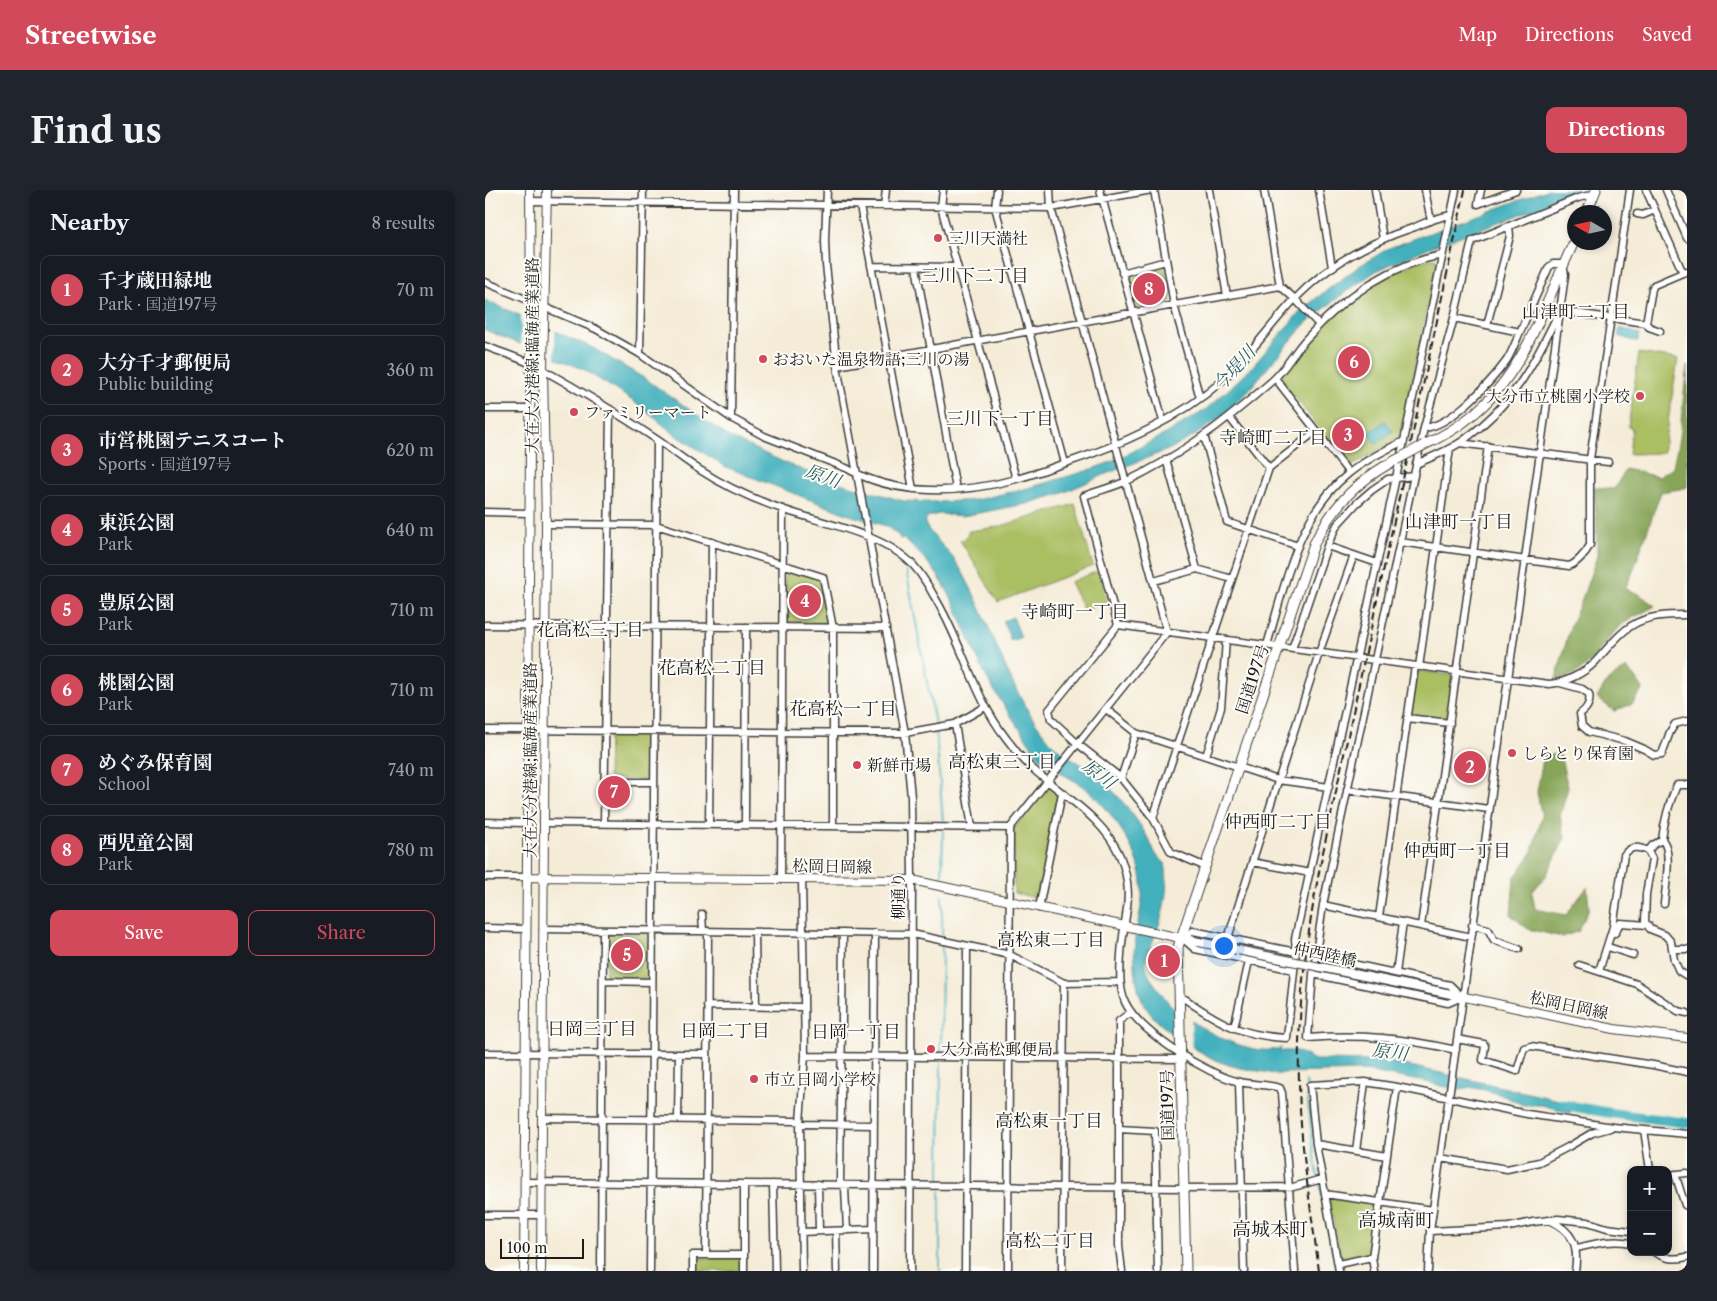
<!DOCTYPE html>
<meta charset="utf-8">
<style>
body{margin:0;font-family:"Libre Caslon Text","Noto Serif JP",serif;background:#20242c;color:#f1f3f6}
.controls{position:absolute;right:15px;bottom:15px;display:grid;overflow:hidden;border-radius:10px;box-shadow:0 2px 8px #0003}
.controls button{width:45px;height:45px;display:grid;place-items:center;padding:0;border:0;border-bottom:1px solid #363941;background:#171b24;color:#f1f3f6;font:25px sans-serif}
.compass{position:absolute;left:1082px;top:15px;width:45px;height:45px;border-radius:50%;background:#171b24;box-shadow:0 2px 8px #0003;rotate:279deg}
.scale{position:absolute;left:15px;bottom:12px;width:84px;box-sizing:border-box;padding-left:5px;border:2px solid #1c1c1c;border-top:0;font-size:14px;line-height:18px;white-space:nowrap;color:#1c1c1c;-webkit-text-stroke:4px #fdfcf7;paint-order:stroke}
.you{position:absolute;left:738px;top:755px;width:18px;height:18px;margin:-12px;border:4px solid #fff;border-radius:50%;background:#1a73e8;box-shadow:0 0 0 8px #1a73e833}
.badge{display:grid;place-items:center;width:32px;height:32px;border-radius:50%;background:#d1495b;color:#fff;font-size:16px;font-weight:700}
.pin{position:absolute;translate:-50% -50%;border:2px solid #fff;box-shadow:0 1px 5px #0006}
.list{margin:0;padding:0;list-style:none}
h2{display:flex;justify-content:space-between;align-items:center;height:65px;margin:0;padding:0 20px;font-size:21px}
h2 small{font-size:16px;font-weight:400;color:#9ea1a6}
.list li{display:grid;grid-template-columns:32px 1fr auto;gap:15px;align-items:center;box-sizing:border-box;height:70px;margin:0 10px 10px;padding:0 10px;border:1px solid #363941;border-radius:10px}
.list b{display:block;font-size:19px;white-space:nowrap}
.list p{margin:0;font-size:16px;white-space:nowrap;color:#9ea1a6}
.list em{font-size:16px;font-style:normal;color:#9ea1a6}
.actions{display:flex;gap:10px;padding:15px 20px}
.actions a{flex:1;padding:11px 0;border:1px solid #d1495b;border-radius:10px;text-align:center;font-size:18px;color:#d1495b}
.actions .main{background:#d1495b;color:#fff}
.map{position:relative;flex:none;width:1202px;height:1081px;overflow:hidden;border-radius:10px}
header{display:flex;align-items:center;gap:30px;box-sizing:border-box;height:70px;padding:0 25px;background:#d1495b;color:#fff}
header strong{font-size:24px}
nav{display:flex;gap:28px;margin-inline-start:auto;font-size:18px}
.intro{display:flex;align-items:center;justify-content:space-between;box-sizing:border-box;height:120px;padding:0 30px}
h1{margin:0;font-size:35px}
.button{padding:12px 22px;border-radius:10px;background:#d1495b;color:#fff;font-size:18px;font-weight:700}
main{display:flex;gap:30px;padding:0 30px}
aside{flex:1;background:#171b24;border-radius:10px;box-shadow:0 2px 8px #0003}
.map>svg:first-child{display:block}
</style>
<header>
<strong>Streetwise</strong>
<nav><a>Map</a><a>Directions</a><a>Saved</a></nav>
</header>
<div class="intro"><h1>Find us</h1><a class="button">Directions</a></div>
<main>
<aside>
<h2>Nearby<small>8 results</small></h2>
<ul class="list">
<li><span class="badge">1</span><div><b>千才蔵田緑地</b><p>Park · 国道197号</p></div><em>70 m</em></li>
<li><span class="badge">2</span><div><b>大分千才郵便局</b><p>Public building</p></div><em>360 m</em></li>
<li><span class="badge">3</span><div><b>市営桃園テニスコート</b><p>Sports · 国道197号</p></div><em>620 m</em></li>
<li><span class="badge">4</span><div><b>東浜公園</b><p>Park</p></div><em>640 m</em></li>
<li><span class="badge">5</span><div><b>豊原公園</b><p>Park</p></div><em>710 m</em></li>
<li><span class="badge">6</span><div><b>桃園公園</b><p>Park</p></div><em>710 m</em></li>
<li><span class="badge">7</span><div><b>めぐみ保育園</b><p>School</p></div><em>740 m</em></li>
<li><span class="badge">8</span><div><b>西児童公園</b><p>Park</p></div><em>780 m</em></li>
</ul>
<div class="actions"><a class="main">Save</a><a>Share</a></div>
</aside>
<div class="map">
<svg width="1202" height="1081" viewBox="0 0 1202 1081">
<rect width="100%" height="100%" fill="#fdfcf7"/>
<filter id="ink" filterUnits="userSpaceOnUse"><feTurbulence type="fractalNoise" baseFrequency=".02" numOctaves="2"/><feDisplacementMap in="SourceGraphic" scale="10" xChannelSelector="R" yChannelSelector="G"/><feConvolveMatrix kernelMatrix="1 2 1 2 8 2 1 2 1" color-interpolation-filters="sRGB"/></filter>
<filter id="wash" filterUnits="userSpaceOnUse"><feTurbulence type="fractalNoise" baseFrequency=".0096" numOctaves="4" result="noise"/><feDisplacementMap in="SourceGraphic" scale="20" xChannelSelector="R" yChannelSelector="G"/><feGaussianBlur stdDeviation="1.12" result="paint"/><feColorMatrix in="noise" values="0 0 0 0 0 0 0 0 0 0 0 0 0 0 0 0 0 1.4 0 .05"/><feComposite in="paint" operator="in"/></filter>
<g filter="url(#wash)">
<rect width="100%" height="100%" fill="#f5ecd8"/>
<!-- green -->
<path fill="#aabe62" stroke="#636d3f" d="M 950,68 L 952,72 L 915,246 L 913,249 L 865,277 L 794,187 L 825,148 L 867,108 L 896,89 L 929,73 Z
M 677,75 L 680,76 L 686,112 L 684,114 L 652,119 L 649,118 L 641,87 L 642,85 Z
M 1154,163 L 1193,169 L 1178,263 L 1144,264 L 1147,238 L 1143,237 Z
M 590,314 L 608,376 L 513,412 L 475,350 L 480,349 L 484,341 L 512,337 Z
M 302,378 L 335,389 L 344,431 L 343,433 L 300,432 L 300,380 Z
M 613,381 L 623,411 L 599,421 L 585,392 Z
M 934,481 L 967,485 L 968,487 L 962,529 L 960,531 L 928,526 L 925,524 L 932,482 Z
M 125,543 L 164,543 L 166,546 L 165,587 L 162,590 L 125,589 L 123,586 L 124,545 Z
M 565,597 L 573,603 L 573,605 L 552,708 L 529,703 L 529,638 Z
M 123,743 L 162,743 L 163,745 L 163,787 L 162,789 L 123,788 L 121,786 L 121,745 Z
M 845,1007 L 890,1014 L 892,1017 L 885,1063 L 883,1065 L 857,1070 L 855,1068 L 844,1008 Z
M 212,1068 L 257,1068 L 257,1081 L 210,1081 L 210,1070 Z"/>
<!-- forest -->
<path fill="#87a558" stroke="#52603a" d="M 1202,175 L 1202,296 L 1201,298 L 1176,302 L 1147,384 L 1140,399 L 1154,404 L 1170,416 C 1160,422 1141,430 1133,438 C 1115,457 1101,488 1071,489 L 1086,434 L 1096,412 L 1112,366 L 1112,332 L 1109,297 L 1129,299 L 1141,279 L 1173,287 L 1188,277 L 1194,249 Z
M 1142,478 L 1158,498 L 1147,514 L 1129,521 L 1112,508 L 1123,490 Z
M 1059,564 L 1075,565 L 1083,597 L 1075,626 L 1080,648 L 1061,686 L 1047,702 L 1050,719 L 1081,725 L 1102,697 L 1104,718 L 1094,741 L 1077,747 L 1043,739 L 1026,725 L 1029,688 L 1046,664 L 1057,627 L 1052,602 Z"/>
<!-- water -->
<path fill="#42b1bd" stroke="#2f666c" d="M 1062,0 L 1092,0 L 1067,13 L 945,57 L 891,81 L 858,104 L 821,133 L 762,202 L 735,228 L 709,246 L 685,259 L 621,284 L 578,303 L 541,314 L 478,326 L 454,324 L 442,327 L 440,333 C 443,341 451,348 456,354 C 465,364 473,373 479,385 C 509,439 523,502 564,550 C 574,561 585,567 597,575 C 611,585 626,597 637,611 C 646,622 656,635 663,648 C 669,659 669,665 680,673 C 685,698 678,728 668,751 C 664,761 659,765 661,776 C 662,784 667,790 671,796 C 676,802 680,809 685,814 C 708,836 764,869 796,858 L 795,861 L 812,861 L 830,870 L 897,871 L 916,874 L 1087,913 L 1085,923 L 1057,915 L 1038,915 L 1014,904 L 995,899 L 985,897 L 976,899 L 956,896 L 946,893 L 881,881 L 798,883 L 792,885 C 776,880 757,880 741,874 C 726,869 714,861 701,853 C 668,831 652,817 650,776 C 649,767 649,758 650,749 C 656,714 664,696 648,661 C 638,639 617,610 597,596 C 585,587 567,580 556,569 C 550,562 544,553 539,545 C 524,523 508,501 497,478 C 471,424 467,388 417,348 L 416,350 L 415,349 L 414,346 L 401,336 L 364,325 L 241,277 L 192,246 L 148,211 L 98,179 L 0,140 L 0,110 L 106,157 L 159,188 L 244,247 L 307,276 L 344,290 L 419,311 L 454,312 L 491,310 L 543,298 L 601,281 L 626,272 L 673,248 L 719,221 L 744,199 L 767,177 L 812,125 L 830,109 L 876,75 L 904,58 Z
M 1135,138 L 1155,144 L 1152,152 L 1133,146 Z
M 900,231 L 908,241 L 891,254 L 883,244 Z
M 528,427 L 536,447 L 526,451 L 518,431 Z"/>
<!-- pier -->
<path fill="#f5ecd8" d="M 36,123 L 70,138 L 70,170 L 36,157 Z
M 689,814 L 706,827 L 707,860 L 690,848 Z"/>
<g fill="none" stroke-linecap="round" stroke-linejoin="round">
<!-- stream -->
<path stroke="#42b1bd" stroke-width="2" d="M 420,374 L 450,534
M 451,541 L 458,633
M 457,688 L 458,641
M 457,747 L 457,706
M 456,864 L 457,753
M 821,892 L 828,958 L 833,986
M 455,990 L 456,870
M 835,996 L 847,1061
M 455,1081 L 455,1001"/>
<!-- river -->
<path stroke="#42b1bd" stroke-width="10" d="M 1074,914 L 1125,923 L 1202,933"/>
</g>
</g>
<g filter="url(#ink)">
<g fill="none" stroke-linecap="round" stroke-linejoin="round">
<defs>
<path id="minor" d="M 342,0 L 340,50 L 341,75 L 352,176 L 420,543 L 426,607 L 427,690 L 425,1081
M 458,0 L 456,17 L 531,289
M 512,0 L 510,17 L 580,273
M 565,0 L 566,18 L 682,442
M 615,0 L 678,231
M 669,0 L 689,115 L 715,208
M 724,0 L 742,106
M 779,0 L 795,96 L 810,109 L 834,135
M 834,0 L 847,77
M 890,0 L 898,49
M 940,0 L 946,31
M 1161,0 L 1198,83
M 1181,0 L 1202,48
M 45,11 L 566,18 L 667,0
M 993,14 L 1031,0
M 993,14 L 996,0
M 375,16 L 428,299
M 399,16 L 401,0
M 1152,24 L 1158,25 L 1170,20
M 386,76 L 472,77
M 431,77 L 471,299
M 637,83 L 681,71
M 0,92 L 111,139 L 155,164 L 246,228 L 279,246 L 361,278 C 412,307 476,304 531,289 C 547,285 562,279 578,274 C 635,255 692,231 738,190 C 764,166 784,137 808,111 C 841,76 884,52 930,37 C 941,32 953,27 966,25
M 1075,121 L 1161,133
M 1002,135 L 1025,46 L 1024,36
M 1175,141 L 1164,137 L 1161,133 L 1167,99 L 1169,95 L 1202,81
M 0,156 C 20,164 42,170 60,181 C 98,202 135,225 171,249 C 186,259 200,271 215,280 C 241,297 270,310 300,320 C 340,334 400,344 429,376 C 437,385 443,395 449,406 C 477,451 488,506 521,548 C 529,558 538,571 548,579 C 578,606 618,627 635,666 C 651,705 638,728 636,765 C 635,780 634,798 640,812 C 654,842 722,885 755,892 C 768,895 782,894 795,898 L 797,903 L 810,1081
M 155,164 L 158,0
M 352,176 L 795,96
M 790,188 L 864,283
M 0,219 L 45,219
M 744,227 L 784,278
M 246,228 L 249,0
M 939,238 C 966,236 1006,192 1022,170 C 1027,162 1031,151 1035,142 L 969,128
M 719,245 L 742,332 L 813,356
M 974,253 L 1123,272
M 681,269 L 712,379
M 931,274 C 947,267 965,260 979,250 C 1027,215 1047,178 1072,126
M 0,322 L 44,323
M 61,334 L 171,335 L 338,387 L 348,438 L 348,636
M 915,352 L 1084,376 C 1091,374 1101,363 1105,355 L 1105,269 L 1145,0
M 842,356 L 892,373
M 669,391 L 712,379 L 747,389
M 0,435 L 401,438
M 633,435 L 1064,494 C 1080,493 1100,483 1111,471 C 1123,458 1132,445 1146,436 C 1163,425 1183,425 1202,425
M 633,435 L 599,306 C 613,301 628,297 642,291 C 696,266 744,229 788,190 C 801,178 809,162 821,149 C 858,108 903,75 957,65
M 633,435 L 564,520 L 566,529 L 593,554 L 636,588 L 668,628 L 686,662 L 721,677
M 782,455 C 800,396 812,325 863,284 C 880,270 900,260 919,251
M 807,459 L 842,356 L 852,335 L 872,313 L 887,300 L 903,289 L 929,286
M 934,477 L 965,258
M 1075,493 L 1097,499 L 1104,504 C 1106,513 1102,519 1095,524 L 1097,536 L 1104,542 L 1140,551 L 1159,559 L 1169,565 L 1177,564 L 1185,542 L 1190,534 L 1202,531
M 621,519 L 651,543 L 793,590 L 844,597
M 922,528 L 965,533
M 470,534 L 487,637
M 0,540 L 420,543 L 470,534 L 500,517
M 721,566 L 736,518 L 741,450
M 636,588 L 651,543
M 120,592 L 169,592
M 862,600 L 1004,619
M 668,628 L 784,278 L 831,241
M 0,632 L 42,633
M 59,633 L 525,638
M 119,633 L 125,219
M 224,635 L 227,352
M 260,635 L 261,437
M 1177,650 C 1179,631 1184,613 1192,595 L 1202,595
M 1163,661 L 1168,655 L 1177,650 C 1188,659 1180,700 1179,714
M 767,672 L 825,683
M 0,687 L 42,687
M 296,689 L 298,319
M 317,689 L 320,866 L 315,932 L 317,1081
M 838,715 L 986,747
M 554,718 L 577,603
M 217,724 L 218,741
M 894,727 L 930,476
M 987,735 L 1003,739 L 1009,750 L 1034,759
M 936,736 L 1003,256
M 0,738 L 41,739
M 58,739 L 427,744 L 525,765 L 579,793 L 635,792
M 270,742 L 271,817
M 358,743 L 355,992 L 360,998 L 362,1040
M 1130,743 L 1135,733 L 1163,735
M 743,748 L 834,463 L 869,365
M 1123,757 L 1148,765
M 1187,759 L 1202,759
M 831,766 L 965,795 L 976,806
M 1094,775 L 1152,794 L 1193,821 L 1202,823
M 809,780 L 710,759 L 697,748 L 708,741 L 811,762
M 1114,781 L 1128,737 L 1139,665 C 1145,656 1153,656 1163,661 L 1167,669 L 1161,704 L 1160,732 L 1165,739 L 1180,745 L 1186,752 L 1189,770 L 1194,781 L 1202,786
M 911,783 L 918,732
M 828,784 L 963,813 L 977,807
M 118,791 L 167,792
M 700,809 C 736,834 758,846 802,848 L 811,762 L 810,749 L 919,251 L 971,0
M 222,816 L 319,817
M 749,838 L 764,771
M 972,849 L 999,854 L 1000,856 L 998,870 L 1032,881 L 1039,858 L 1046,856 L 1168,875 L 1202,882
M 971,860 C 918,848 876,844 823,848 L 828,784 L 838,715 L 939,238 L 969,128 L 987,51 L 1093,8 L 1109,4
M 0,863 L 222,864
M 320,866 L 696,869
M 754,892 L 759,1081
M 57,928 L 311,931 L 319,934 L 389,935
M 193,929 L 194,864
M 634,939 L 670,941 L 673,1081
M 1159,940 L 1165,980
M 831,954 L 902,966
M 871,961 L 880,892
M 955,968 L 1022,979 L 1054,972 L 1083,957 L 1107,943 L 1125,938
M 1190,984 L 1200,1015 L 1202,1016
M 1183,985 L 1202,983
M 40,992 L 699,998 L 808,997 L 837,989
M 288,994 L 290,1081
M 333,994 L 334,1041
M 840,1004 L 948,1020
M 0,1025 L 56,1025
M 1064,1030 C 1088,1041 1094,1055 1090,1081
M 351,1041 L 352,1081
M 945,1041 L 1024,1037 L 1048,1032 L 1073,1029 L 1103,1032 L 1122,1038 L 1146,1041
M 316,1042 L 388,1039
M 1092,1058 C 1110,1054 1126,1049 1146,1053
M 1169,1062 C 1180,1069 1189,1070 1202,1067
M 221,1065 L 223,741
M 853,1074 L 887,1067
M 116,1081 L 118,740
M 165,1081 L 172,250
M 208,1081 L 208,1065 L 259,1065
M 259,1081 L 259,994
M 388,1081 L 390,743
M 480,1081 L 482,756
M 523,1081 L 525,638 L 682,442
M 577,1081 L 579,793
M 637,1081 L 634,1056 L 634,831 L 646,822
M 854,1081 L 831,954 L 825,895 L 880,892 L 912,897 L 1042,924 L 1128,937 L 1202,944
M 889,1081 L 887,1067 L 912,897
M 943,1081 L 945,1041 L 1075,121 L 1080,85 L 1078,74 L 1068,74 L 1064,77 L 1035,142"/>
<path id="major" d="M 42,687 L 427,690 L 714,752
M 961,803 L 1129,839 L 1202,848
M 39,1081 L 46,122 L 45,0
M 56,1081 L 61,334 L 58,179 L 62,0"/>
<path id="highway" d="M 1102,22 L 1111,0
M 939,255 C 956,247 971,239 985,227 C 1041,183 1060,112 1090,50
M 701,1081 L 693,757 L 829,354 C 847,316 874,289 911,270"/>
</defs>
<!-- minor casing -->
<use href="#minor" stroke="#3d3b38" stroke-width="9"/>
<!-- major casing -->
<use href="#major" stroke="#3d3b38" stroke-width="10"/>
<!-- highway casing -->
<use href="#highway" stroke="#3d3b38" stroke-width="11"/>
<!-- minor -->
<use href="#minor" stroke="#fff" stroke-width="6"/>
<!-- major -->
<use href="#major" stroke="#fff" stroke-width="8"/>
<!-- highway -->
<use href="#highway" stroke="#fff" stroke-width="9"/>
<!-- rail -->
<path stroke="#1c1c1c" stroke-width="2" stroke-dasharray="8 4" stroke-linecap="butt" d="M 834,1081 C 826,1018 815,956 814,892 C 812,817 822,741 837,667 L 980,0"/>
<defs>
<path id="major-bridge" d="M 714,752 L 961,803"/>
<path id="highway-bridge" d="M 911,270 L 939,255"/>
</defs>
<!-- major-bridge casing -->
<use href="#major-bridge" stroke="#3d3b38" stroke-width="10" stroke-linecap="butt"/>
<!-- highway-bridge casing -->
<use href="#highway-bridge" stroke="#3d3b38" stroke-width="11" stroke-linecap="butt"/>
<!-- major-bridge -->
<use href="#major-bridge" stroke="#fff" stroke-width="8"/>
<!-- highway-bridge -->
<use href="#highway-bridge" stroke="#fff" stroke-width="9"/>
</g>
</g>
<!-- markers -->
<g fill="#d1495b" stroke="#fdfcf7" stroke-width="2">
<circle cx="453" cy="48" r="5"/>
<circle cx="278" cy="169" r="5"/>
<circle cx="1155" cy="206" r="5"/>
<circle cx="89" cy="222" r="5"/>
<circle cx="1027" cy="563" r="5"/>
<circle cx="372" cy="575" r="5"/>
<circle cx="446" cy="859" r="5"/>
<circle cx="269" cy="889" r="5"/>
</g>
<g text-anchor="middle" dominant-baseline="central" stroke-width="4" stroke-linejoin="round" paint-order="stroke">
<!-- poi labels -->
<g font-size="16" fill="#1c1c1c" stroke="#fdfcf7" text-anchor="start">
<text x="463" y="48">三川天満社</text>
<text x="288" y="169">おおいた温泉物語;三川の湯</text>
<text x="1145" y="206" text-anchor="end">大分市立桃園小学校</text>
<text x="99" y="222">ファミリーマート</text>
<text x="1037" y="563">しらとり保育園</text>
<text x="382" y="575">新鮮市場</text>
<text x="456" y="859">大分高松郵便局</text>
<text x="279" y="889">市立日岡小学校</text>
</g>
<!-- street labels -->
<g font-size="16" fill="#1c1c1c" stroke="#fdfcf7">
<text transform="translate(47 165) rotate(-90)">大在大分港線;臨海産業道路</text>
<text transform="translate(767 489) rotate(-72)">国道197号</text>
<text transform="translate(45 570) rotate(-90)">大在大分港線;臨海産業道路</text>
<text transform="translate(347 676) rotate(1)">松岡日岡線</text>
<text transform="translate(413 706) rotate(-90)">柳通り</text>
<text transform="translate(840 764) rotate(12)">仲西陸橋</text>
<text transform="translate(1084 815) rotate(12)">松岡日岡線</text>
<text transform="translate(682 915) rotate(-91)">国道197号</text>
</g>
<!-- neighbourhood labels -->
<g font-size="18" fill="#1c1c1c" stroke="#fdfcf7">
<text x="490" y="86">三川下二丁目</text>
<text x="1091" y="122">山津町二丁目</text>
<text x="515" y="229">三川下一丁目</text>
<text x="788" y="248">寺崎町二丁目</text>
<text x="974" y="332">山津町一丁目</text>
<text x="590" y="422">寺崎町一丁目</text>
<text x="105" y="440">花高松三丁目</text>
<text x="227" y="478">花高松二丁目</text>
<text x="358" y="519">花高松一丁目</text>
<text x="517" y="572">高松東三丁目</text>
<text x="793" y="632">仲西町二丁目</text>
<text x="972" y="661">仲西町一丁目</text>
<text x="566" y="750">高松東二丁目</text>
<text x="107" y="839">日岡三丁目</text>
<text x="240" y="841">日岡二丁目</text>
<text x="371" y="842">日岡一丁目</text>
<text x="564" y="931">高松東一丁目</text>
<text x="565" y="1051">高松二丁目</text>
</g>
<!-- water labels -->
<g font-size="18" font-style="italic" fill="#2d5f64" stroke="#fdfcf7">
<text transform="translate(749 179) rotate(-48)">今堤川</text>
<text transform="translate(338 286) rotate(20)">原川</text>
<text transform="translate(614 584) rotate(38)">原川</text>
<text transform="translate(905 862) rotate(8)">原川</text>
</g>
<!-- quarter labels -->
<g font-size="19" fill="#1c1c1c" stroke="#fdfcf7">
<text x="911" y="1030">高城南町</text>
<text x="785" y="1039">高城本町</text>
</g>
</g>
</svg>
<div class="controls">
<button>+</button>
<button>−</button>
</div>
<svg class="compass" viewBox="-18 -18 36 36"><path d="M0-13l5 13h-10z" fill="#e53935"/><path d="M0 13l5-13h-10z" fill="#9ea1a6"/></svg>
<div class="scale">100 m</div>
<div class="you"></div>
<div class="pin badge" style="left:679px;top:771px">1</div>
<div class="pin badge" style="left:985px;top:577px">2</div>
<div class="pin badge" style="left:863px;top:245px">3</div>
<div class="pin badge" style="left:320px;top:411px">4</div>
<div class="pin badge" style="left:142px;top:765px">5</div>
<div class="pin badge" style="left:869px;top:172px">6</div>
<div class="pin badge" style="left:129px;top:602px">7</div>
<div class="pin badge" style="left:664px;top:99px">8</div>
</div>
</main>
